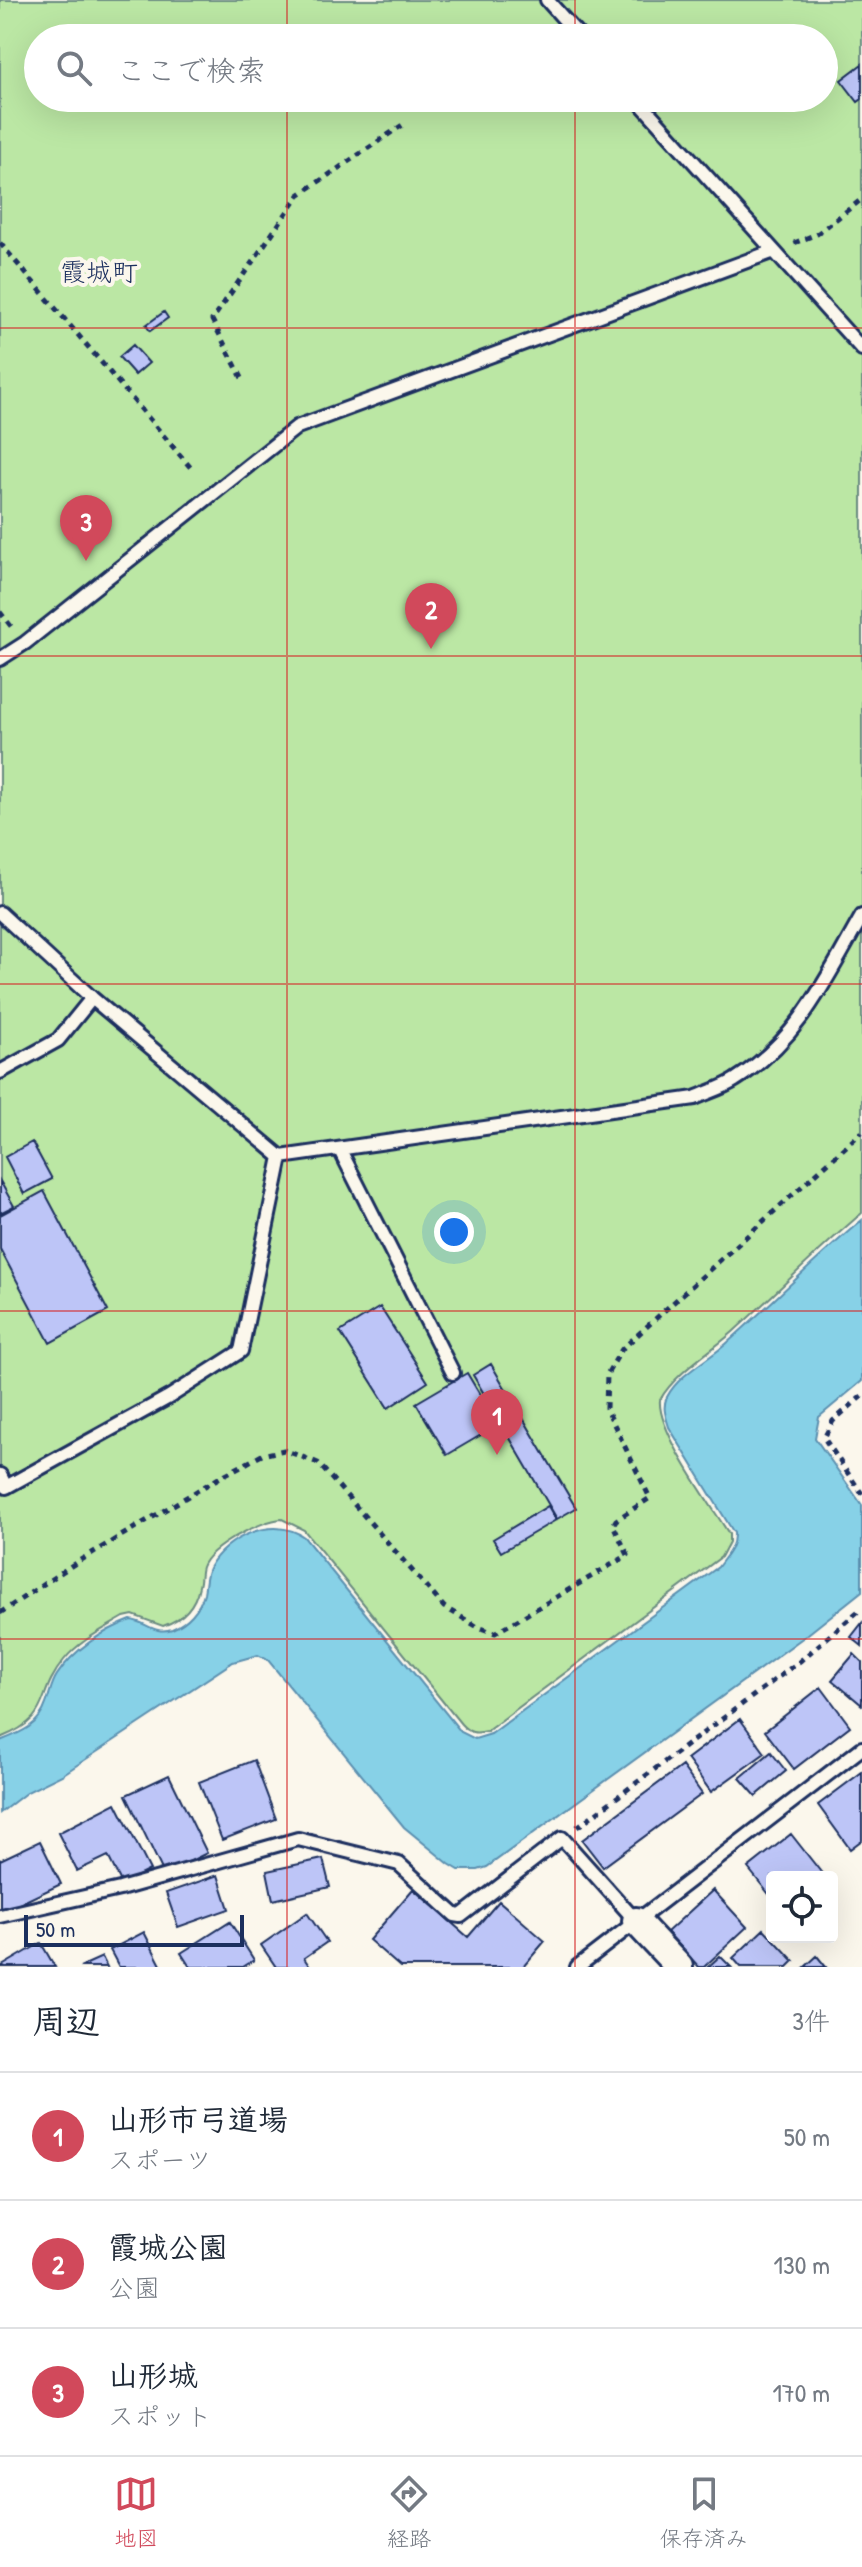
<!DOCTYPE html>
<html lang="ja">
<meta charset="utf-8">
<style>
body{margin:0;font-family:"Patrick Hand","Klee One",sans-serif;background:#f6f6f7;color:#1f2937}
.controls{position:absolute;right:24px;bottom:24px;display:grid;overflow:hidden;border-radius:8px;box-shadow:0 8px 32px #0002}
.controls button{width:72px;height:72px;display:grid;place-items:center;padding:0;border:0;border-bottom:2px solid #e0e1e3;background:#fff;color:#1f2937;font:40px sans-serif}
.scale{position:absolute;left:24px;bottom:20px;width:220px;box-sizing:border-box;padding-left:8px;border:4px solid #1b2f5e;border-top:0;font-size:22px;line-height:28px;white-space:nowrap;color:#1b2f5e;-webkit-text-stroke:6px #fbf7ec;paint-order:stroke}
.you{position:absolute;left:454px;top:1232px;width:28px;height:28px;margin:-20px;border:6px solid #fff;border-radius:50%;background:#1a73e8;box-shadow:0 0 0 12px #1a73e833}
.badge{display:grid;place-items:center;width:52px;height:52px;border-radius:50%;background:#d1495b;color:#fff;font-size:26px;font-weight:700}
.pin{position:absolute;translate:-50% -66px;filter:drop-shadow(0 2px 4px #0008)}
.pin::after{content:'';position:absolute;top:42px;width:28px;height:24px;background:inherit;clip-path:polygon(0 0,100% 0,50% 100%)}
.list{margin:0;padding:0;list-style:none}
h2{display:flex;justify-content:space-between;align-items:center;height:104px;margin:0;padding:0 32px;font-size:34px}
h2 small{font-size:26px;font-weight:400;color:#747a83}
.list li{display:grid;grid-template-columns:52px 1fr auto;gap:24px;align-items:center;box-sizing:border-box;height:128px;padding:0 32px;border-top:2px solid #e0e1e3}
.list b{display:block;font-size:30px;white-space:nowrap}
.list p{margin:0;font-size:26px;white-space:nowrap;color:#747a83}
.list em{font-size:26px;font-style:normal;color:#747a83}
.icon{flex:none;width:44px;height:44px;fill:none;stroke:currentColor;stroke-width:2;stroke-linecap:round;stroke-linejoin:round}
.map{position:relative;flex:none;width:862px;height:1967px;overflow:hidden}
.search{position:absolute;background:#fff;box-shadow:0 8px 32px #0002;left:24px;right:24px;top:24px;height:88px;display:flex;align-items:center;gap:20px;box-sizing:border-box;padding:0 28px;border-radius:44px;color:#747a83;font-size:30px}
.sheet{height:488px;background:#fff}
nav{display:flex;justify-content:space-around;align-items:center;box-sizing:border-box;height:112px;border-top:2px solid #e0e1e3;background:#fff;font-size:22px;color:#747a83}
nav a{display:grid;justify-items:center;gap:4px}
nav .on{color:#d1495b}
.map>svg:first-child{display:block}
</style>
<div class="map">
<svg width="862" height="1967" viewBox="0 0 862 1967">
<rect width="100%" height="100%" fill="#fbf7ec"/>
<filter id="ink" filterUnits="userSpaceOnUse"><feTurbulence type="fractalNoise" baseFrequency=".0125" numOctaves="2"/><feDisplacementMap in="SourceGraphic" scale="16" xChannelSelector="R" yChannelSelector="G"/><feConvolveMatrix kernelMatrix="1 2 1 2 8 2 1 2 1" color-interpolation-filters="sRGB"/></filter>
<g filter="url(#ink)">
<!-- green -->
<path fill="#bbe7a4" stroke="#6b8b81" stroke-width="2" fill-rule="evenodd" d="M 0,0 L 862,0 L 862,1213 C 817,1251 776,1293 733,1332 C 710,1352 674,1374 660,1400 C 657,1431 712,1506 729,1534 L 729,1542 L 721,1557 L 487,1731 C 475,1734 469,1733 461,1724 L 304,1530 L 282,1519 C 261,1520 209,1547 202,1567 C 200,1573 201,1580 199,1586 C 195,1607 183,1619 163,1626 L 133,1615 L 124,1617 C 104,1629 79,1641 64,1660 C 33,1698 55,1716 0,1738 ZM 38,38 L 824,38 L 824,98 L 38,98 Z"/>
<!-- water -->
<path fill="#87d1e7" stroke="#5c90b0" stroke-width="2" d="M 862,1220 L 862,1381 L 819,1417 L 815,1438 L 862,1505 L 862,1591 L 808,1634 L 487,1867 L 478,1870 L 459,1870 L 449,1864 L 404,1827 L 268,1660 L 258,1655 L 233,1662 L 62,1775 L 27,1792 L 0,1813 L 0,1741 C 20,1733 39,1726 46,1704 C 50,1694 51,1684 57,1675 C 73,1650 104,1630 131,1620 C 146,1622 155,1635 172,1629 C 187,1623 200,1609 204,1593 C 206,1584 205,1576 209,1568 C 225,1537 274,1515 304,1537 L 461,1732 L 475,1739 L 491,1734 L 718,1567 C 726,1556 735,1547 734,1533 L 669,1427 C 666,1417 662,1407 667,1397 C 678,1375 708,1360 726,1344 C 772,1303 815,1259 862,1220 Z"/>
<!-- building -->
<path fill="#bdc5f7" stroke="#1b2f5e" stroke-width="2" d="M 862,64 L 862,99 L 858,102 L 841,80 Z
M 164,312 L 168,318 L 150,331 L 146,325 Z
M 133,345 L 149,363 L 135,375 L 119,357 Z
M 32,1142 L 52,1179 L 24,1194 L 5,1157 Z
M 0,1181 L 14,1206 L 0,1213 Z
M 44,1191 L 108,1311 L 50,1343 L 0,1249 L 0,1215 Z
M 380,1307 L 428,1382 L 388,1408 L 340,1332 Z
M 491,1364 L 576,1508 L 557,1519 L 473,1375 Z
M 467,1373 L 498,1425 L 447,1455 L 416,1403 Z
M 548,1506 L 556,1520 L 501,1552 L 493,1539 Z
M 862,1623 L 862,1646 L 851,1637 Z
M 854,1654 L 862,1662 L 862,1705 L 832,1680 Z
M 821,1687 L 850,1726 L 794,1769 L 765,1731 Z
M 740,1719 L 765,1753 L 711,1792 L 687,1759 Z
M 771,1752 L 786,1771 L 756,1796 L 740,1778 Z
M 254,1760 L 276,1819 L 222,1840 L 199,1782 Z
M 682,1766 L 702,1794 L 603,1867 L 582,1840 Z
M 862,1772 L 862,1840 L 850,1849 L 818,1805 Z
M 169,1775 L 207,1853 L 164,1874 L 126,1795 Z
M 116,1803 L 150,1870 L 122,1884 L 108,1856 L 77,1871 L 58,1833 Z
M 791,1834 L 824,1876 L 772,1877 L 772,1898 L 748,1868 Z
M 40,1841 L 61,1884 L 0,1913 L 0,1860 Z
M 323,1859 L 330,1887 L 273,1900 L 267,1871 Z
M 218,1875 L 229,1909 L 178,1927 L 166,1893 Z
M 413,1889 L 468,1937 L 499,1901 L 545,1941 L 523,1967 L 400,1967 L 369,1940 Z
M 713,1890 L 747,1927 L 704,1967 L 699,1967 L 667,1932 Z
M 307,1913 L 327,1942 L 304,1958 L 310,1967 L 276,1967 L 261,1945 Z
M 230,1922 L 254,1960 L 243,1967 L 190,1967 L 181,1953 Z
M 764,1929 L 794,1961 L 788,1967 L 741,1967 L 733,1958 Z
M 144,1932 L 162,1967 L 119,1967 L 110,1950 Z
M 41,1943 L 55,1967 L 2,1967 L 2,1966 Z
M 720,1956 L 731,1967 L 708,1967 Z
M 817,1956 L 826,1967 L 805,1967 Z
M 102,1957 L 107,1967 L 80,1967 Z"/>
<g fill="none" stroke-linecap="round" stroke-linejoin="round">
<defs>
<path id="lane" d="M 547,0 L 581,38
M 636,98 L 774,251
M 0,659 L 25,643 L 297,427 L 774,251 L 862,349
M 0,913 L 92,998 L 281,1157 L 695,1098 C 708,1092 723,1088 735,1080 C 799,1040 826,979 862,916
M 0,1072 L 58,1040 L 92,998
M 340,1150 L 453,1373
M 0,1475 L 6,1487 L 169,1397 L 241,1351 L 281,1157
M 0,1916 L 120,1889 L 298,1839 L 399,1864 L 455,1915 L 461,1916 L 562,1838 L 636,1921
M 577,1967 L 862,1748"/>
<path id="street" d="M 636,1921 L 679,1967"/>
</defs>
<!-- lane casing -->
<use href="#lane" stroke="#1b2f5e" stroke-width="18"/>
<!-- street casing -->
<use href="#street" stroke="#1b2f5e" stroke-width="32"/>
<!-- path -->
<path stroke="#1b2f5e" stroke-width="5" stroke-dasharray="6 6" stroke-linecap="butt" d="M 0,243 L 191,468
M 794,243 L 817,234 L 862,199
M 242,378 L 212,320 L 299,195 L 407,122
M 0,612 L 14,630
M 862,1396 L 833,1421 L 824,1438 L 862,1494
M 0,1613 L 77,1562 L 222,1476 L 262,1455 L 284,1450 L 318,1463 L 444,1607 L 478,1627 L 495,1633 L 628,1555 L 613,1525 L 616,1520 L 650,1498 L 606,1408 L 607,1374 L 622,1349 L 862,1132
M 577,1827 L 800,1661 L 862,1608"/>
<!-- lane -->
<use href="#lane" stroke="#fbf7ec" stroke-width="12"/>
<!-- street -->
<use href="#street" stroke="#fbf7ec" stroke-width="26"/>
</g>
</g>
<!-- grid -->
<path fill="none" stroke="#d62828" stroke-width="2" stroke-opacity="0.55" d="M 287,0 L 287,38M 575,0 L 575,38M 287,98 L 287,1967M 575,98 L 575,1967M 0,328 L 862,328M 0,656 L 862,656M 0,984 L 862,984M 0,1311 L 862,1311M 0,1639 L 862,1639"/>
<g text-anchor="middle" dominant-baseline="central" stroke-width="8" stroke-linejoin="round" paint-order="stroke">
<!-- neighbourhood labels -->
<g font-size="26" fill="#1b2f5e" stroke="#fbf7ec">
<text x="99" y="271">霞城町</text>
</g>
</g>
</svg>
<div class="controls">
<button><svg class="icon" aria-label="locate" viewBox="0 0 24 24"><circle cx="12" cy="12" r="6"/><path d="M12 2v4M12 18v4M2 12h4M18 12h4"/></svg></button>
</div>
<div class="scale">50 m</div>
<div class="you"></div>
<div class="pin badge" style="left:497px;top:1455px">1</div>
<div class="pin badge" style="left:431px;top:649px">2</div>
<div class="pin badge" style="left:86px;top:561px">3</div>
<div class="search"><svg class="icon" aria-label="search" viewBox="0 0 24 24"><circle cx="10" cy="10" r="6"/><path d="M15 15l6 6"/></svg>ここで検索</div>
</div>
<section class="sheet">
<h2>周辺<small>3件</small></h2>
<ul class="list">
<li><span class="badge">1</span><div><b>山形市弓道場</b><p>スポーツ</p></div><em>50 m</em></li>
<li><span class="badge">2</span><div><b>霞城公園</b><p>公園</p></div><em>130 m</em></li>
<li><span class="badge">3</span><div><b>山形城</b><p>スポット</p></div><em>170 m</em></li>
</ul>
</section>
<nav>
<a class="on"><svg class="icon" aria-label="map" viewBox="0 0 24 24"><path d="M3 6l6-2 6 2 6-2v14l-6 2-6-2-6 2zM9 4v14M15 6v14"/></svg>地図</a>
<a><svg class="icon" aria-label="directions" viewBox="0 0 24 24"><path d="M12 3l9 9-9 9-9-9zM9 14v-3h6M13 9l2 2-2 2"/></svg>経路</a>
<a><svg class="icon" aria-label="saved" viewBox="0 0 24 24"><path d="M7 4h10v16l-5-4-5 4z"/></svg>保存済み</a>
</nav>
